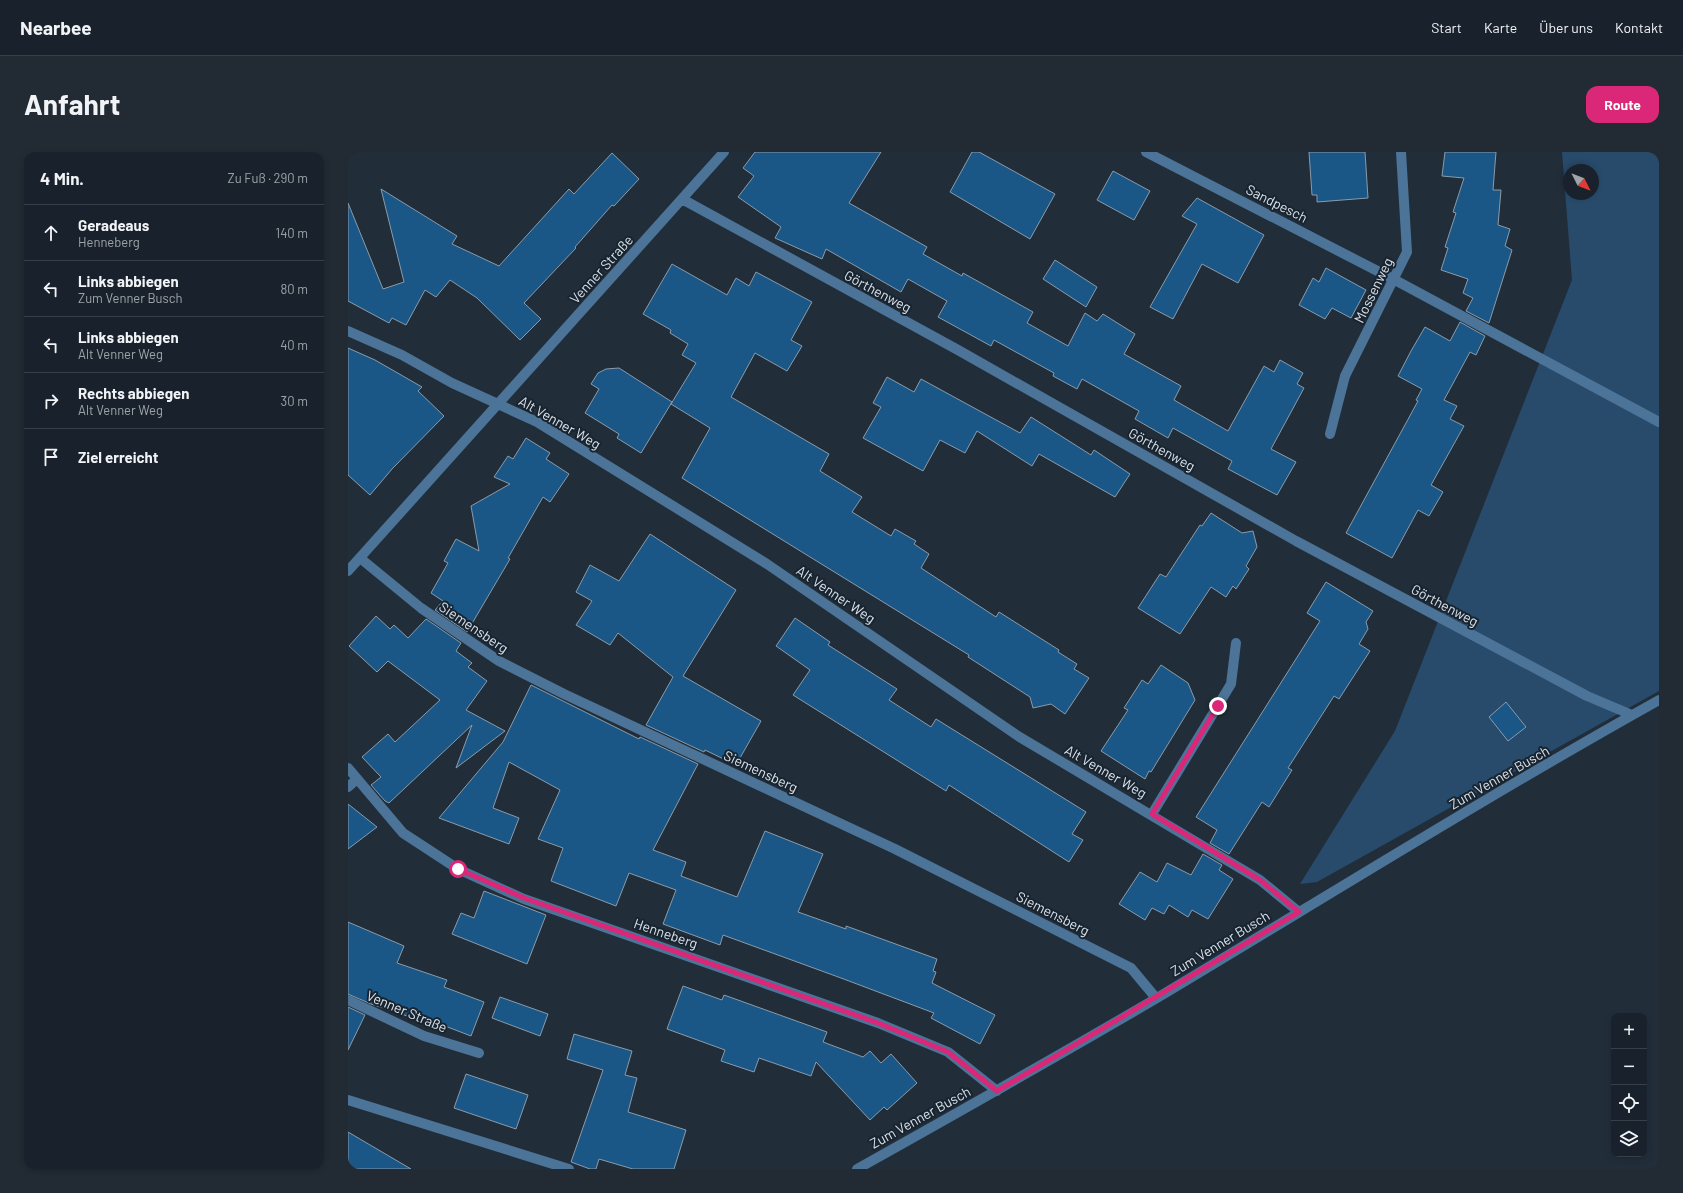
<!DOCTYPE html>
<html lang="de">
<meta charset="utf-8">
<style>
body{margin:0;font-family:Barlow,sans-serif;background:#222a34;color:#f1f3f6}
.controls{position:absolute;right:12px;bottom:12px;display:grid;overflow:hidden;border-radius:8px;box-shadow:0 2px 6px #0003}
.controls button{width:36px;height:36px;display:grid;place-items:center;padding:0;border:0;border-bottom:1px solid #373f48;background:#19222c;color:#f1f3f6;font:20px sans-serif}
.compass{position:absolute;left:1215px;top:12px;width:36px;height:36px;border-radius:50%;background:#19222c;box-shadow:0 2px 6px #0003;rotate:132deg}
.stop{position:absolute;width:12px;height:12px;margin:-9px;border:3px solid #db2777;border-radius:50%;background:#fff}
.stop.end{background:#db2777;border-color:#fff;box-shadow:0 1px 4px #0008}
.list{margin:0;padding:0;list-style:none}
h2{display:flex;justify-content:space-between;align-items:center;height:52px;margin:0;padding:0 16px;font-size:17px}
h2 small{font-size:13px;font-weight:400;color:#9fa4a9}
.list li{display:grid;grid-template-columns:26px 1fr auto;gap:12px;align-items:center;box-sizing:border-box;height:56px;padding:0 16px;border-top:1px solid #373f48}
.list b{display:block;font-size:15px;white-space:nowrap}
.list p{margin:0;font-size:13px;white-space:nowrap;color:#9fa4a9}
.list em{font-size:13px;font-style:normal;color:#9fa4a9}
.icon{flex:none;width:22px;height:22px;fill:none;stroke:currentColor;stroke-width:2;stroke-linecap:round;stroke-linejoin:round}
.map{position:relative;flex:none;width:1311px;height:1017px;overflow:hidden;border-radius:12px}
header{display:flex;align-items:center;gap:24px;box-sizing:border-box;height:56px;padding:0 20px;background:#19222c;border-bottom:1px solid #373f48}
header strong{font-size:19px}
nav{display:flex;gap:22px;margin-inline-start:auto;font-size:14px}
.intro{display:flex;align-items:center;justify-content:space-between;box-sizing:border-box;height:96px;padding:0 24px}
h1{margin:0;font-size:28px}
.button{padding:10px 18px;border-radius:12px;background:#db2777;color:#fff;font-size:14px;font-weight:700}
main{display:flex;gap:24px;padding:0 24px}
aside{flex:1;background:#19222c;border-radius:12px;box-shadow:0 2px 6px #0003}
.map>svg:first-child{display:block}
</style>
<header>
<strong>Nearbee</strong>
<nav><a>Start</a><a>Karte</a><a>Über uns</a><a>Kontakt</a></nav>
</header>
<div class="intro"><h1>Anfahrt</h1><a class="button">Route</a></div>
<main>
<aside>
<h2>4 Min.<small>Zu Fuß · 290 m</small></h2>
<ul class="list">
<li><svg class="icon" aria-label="ahead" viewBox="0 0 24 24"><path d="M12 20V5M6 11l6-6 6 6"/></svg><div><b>Geradeaus</b><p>Henneberg</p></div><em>140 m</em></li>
<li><svg class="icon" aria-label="left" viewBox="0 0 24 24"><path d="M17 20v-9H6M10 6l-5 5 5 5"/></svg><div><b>Links abbiegen</b><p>Zum Venner Busch</p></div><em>80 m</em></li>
<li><svg class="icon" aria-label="left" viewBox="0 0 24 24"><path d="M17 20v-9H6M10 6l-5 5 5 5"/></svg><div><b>Links abbiegen</b><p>Alt Venner Weg</p></div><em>40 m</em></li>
<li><svg class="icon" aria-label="right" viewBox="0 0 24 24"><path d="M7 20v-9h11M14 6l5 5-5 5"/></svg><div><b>Rechts abbiegen</b><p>Alt Venner Weg</p></div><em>30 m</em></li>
<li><svg class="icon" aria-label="arrive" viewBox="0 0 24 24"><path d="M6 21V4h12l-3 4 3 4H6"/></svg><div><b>Ziel erreicht</b></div></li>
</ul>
</aside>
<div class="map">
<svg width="1311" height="1017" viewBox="0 0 1311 1017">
<rect width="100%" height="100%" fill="#212e3a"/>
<!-- green -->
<path fill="#284b6b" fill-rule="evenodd" d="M 1214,0 L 1311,0 L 1311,539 L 969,730 L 952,732 L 1047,579 L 1224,128 ZM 1221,18 L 1245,18 L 1245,42 L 1221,42 Z"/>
<!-- building -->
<path fill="#1a5787" stroke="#8b9ba9" d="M 407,0 L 533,0 L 501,51 L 579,95 L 575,102 L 614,124 L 615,121 L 685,160 L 679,171 L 720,194 L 737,161 L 749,169 L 755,162 L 787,182 L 776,202 L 833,234 L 826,248 L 880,279 L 916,214 L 926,220 L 932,208 L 955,221 L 949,232 L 956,236 L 923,297 L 948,310 L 929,343 L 880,317 L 884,309 L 825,276 L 820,286 L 787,267 L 791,259 L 734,227 L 729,237 L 705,224 L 706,221 L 646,188 L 643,194 L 590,165 L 599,149 L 560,127 L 553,140 L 478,97 L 474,107 L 427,86 L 433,75 L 390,45 L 406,24 L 395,16 Z
M 624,0 L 631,0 L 707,42 L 682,87 L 602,40 Z
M 961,0 L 1017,0 L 1020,46 L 969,50 L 969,43 L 964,43 Z
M 1097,0 L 1148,0 L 1145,38 L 1153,38 L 1150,73 L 1162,77 L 1157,94 L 1164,98 L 1141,171 L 1118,159 L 1125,146 L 1115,141 L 1120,127 L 1093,118 L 1100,96 L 1097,95 L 1108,61 L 1105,60 L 1116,26 L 1094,24 Z
M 264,1 L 291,27 L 266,54 L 264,53 L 227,95 L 228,96 L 176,151 L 193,167 L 172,188 L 129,146 L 102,128 L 88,145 L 77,138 L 58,173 L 44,166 L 41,171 L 0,149 L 0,51 L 35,137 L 56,130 L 33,37 L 109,84 L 104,92 L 151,114 L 221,37 L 226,42 Z
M 765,19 L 802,39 L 786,68 L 749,48 Z
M 849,46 L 916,83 L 890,131 L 854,112 L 825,167 L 802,155 L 849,72 L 834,64 Z
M 707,108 L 749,135 L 738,155 L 695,127 Z
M 324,112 L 379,143 L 388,126 L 401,134 L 408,120 L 464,150 L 443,188 L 454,194 L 439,219 L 407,201 L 383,245 L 481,302 L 472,319 L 514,345 L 504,360 L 543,384 L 547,377 L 568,389 L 566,392 L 581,402 L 573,416 L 648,465 L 651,460 L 711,498 L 710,500 L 729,512 L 726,517 L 741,526 L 717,562 L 703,552 L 685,556 L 682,545 L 620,505 L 621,503 L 334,326 L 362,276 L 323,252 L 348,211 L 334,203 L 340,192 L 322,181 L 323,178 L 295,162 Z
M 978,116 L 1018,138 L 1003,166 L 984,156 L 977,167 L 951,153 L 965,126 L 971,130 Z
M 1112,170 L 1137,184 L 1128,203 L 1122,200 L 1096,248 L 1109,254 L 1102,267 L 1116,274 L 1083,333 L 1095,340 L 1081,364 L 1070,358 L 1044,406 L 998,381 L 1070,249 L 1068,248 L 1074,237 L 1050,224 L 1063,199 L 1077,175 L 1102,189 Z
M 0,196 L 27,208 L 74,235 L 70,239 L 96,264 L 44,317 L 22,343 L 0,323 Z
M 271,216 L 324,250 L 293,301 L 269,286 L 271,282 L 237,261 L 251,237 L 243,232 L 250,221 L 258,217 Z
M 539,225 L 566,240 L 573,227 L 672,281 L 683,265 L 743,303 L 746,298 L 782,322 L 767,345 L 691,302 L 684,314 L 629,279 L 617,301 L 592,288 L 575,319 L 515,286 L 533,255 L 525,251 Z
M 178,286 L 202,301 L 198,307 L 221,322 L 202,350 L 195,345 L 160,406 L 162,407 L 119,480 L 87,458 L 95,449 L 83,441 L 100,411 L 96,409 L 108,387 L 131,399 L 123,354 L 162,332 L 146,325 L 160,304 L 165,307 Z
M 863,361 L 894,381 L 905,379 L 909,395 L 898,414 L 901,417 L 888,437 L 885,434 L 878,445 L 863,435 L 832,482 L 790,456 L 812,422 L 818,425 L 852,373 L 854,374 Z
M 302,382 L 388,438 L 335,524 L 413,569 L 388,613 L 357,598 L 356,600 L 298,573 L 325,525 L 270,481 L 262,493 L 228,473 L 244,449 L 228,440 L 242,413 L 271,429 Z
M 978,430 L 1025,459 L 1018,470 L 1020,477 L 1011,492 L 1022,499 L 991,547 L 986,544 L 940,616 L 944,618 L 921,655 L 914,650 L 881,702 L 862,691 L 869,678 L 848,665 L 972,469 L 959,461 Z
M 28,464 L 42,477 L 46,473 L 60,486 L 78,467 L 113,491 L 108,499 L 124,511 L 120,515 L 139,529 L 118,558 L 157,579 L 108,616 L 124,573 L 41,651 L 37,649 L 23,633 L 33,625 L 14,605 L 40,582 L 47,590 L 92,548 L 40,509 L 29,520 L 1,494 Z
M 447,466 L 482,490 L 480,493 L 549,537 L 541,548 L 583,575 L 588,567 L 738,660 L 724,682 L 735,688 L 721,710 L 601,633 L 598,639 L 445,543 L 462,518 L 428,494 Z
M 813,513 L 840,531 L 847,548 L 803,620 L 801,619 L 797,627 L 753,599 L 780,558 L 776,556 L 794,528 L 800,532 Z
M 183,533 L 291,587 L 292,585 L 350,612 L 305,698 L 338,710 L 333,724 L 389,745 L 417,679 L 475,702 L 450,760 L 498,777 L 498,774 L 589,807 L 585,819 L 588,820 L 584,831 L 647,863 L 632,892 L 583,866 L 586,861 L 493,826 L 375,783 L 372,793 L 315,772 L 328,738 L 281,721 L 268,754 L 203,729 L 215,696 L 190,687 L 212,638 L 161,610 L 145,656 L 171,666 L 161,692 L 91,666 L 155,590 Z
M 1158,550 L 1178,575 L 1160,589 L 1141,565 Z
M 0,652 L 29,675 L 0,697 Z
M 855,702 L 874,713 L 871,718 L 885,727 L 860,767 L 844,758 L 840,765 L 821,753 L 816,762 L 804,756 L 797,768 L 771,752 L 792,720 L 809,730 L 819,711 L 843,723 Z
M 136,739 L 198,763 L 179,812 L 104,782 L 113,761 L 126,766 Z
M 0,770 L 56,794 L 49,811 L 99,828 L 96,835 L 136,850 L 123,884 L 84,869 L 83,872 L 23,852 L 0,842 Z
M 335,834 L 374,848 L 376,843 L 479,880 L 475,890 L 515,905 L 522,899 L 533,911 L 543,902 L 569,931 L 539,958 L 536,955 L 522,968 L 468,910 L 463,924 L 411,906 L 406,920 L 373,909 L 377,898 L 319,877 Z
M 152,845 L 200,862 L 192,884 L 144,866 Z
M 0,855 L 17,863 L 0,898 Z
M 226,882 L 284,899 L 277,923 L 289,926 L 280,960 L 338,978 L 326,1017 L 285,1017 L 251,1007 L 248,1017 L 242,1017 L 223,1010 L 255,918 L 219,907 Z
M 118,922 L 180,943 L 168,977 L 106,956 Z
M 0,980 L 63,1017 L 0,1017 Z"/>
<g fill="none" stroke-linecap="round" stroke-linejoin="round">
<!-- minor -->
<path stroke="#4c7498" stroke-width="10" d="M 798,0 L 1047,128 L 1311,270
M 334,47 L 610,198 L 948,389 L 1239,544 L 1284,563
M 0,179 L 54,203 L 104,231 L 189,270 L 419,412 L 670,584 L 912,728 L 951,760
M 982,282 L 997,224 L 1059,100 L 1053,0
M 12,406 L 73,456 L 151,509 L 216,542 L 547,697 L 783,816 L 808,846
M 0,419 L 376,0
M 0,616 L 55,681 L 110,717 L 176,747 L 530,871 L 600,900 L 649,939
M 0,635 L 9,627
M 804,662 L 883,532 L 888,491
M 0,848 L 76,884 L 131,901
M 0,948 L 221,1017
M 509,1017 C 609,961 710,904 809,846 C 976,746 1141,643 1311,548"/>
</g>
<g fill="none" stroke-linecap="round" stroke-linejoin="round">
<!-- route -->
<path stroke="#db2777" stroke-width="5" d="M 110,717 L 176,746 L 530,871 L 600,900 L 649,939 L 951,760 L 912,728 L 804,662 L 870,554"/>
</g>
<g text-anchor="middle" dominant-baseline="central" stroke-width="4" stroke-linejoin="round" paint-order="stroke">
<!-- street labels -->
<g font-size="14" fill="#dae2ea" stroke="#182430">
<text transform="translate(929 51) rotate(27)">Sandpesch</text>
<text transform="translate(253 117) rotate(-48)">Venner Straße</text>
<text transform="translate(1025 138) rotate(-64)">Mossenweg</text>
<text transform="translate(530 139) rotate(28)">Görthenweg</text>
<text transform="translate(212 270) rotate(30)">Alt Venner Weg</text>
<text transform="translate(814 297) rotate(29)">Görthenweg</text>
<text transform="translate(488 442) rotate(34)">Alt Venner Weg</text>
<text transform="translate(1097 453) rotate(28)">Görthenweg</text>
<text transform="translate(126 475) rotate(34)">Siemensberg</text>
<text transform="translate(413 619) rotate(25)">Siemensberg</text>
<text transform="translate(758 619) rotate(30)">Alt Venner Weg</text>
<text transform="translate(1151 625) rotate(-30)">Zum Venner Busch</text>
<text transform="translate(705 761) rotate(27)">Siemensberg</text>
<text transform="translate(318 781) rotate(19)">Henneberg</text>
<text transform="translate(872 791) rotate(-31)">Zum Venner Busch</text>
<text transform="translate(59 859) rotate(23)">Venner Straße</text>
<text transform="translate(572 965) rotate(-29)">Zum Venner Busch</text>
</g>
</g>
</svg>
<div class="controls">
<button>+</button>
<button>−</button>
<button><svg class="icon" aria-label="locate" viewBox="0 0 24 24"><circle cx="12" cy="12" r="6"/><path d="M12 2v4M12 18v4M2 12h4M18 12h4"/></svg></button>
<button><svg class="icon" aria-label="layers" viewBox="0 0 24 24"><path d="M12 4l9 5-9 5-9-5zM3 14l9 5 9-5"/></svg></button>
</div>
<svg class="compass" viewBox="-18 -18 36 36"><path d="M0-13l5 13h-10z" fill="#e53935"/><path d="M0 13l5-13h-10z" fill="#9fa4a9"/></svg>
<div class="stop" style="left:110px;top:717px"></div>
<div class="stop end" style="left:870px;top:554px"></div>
</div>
</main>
